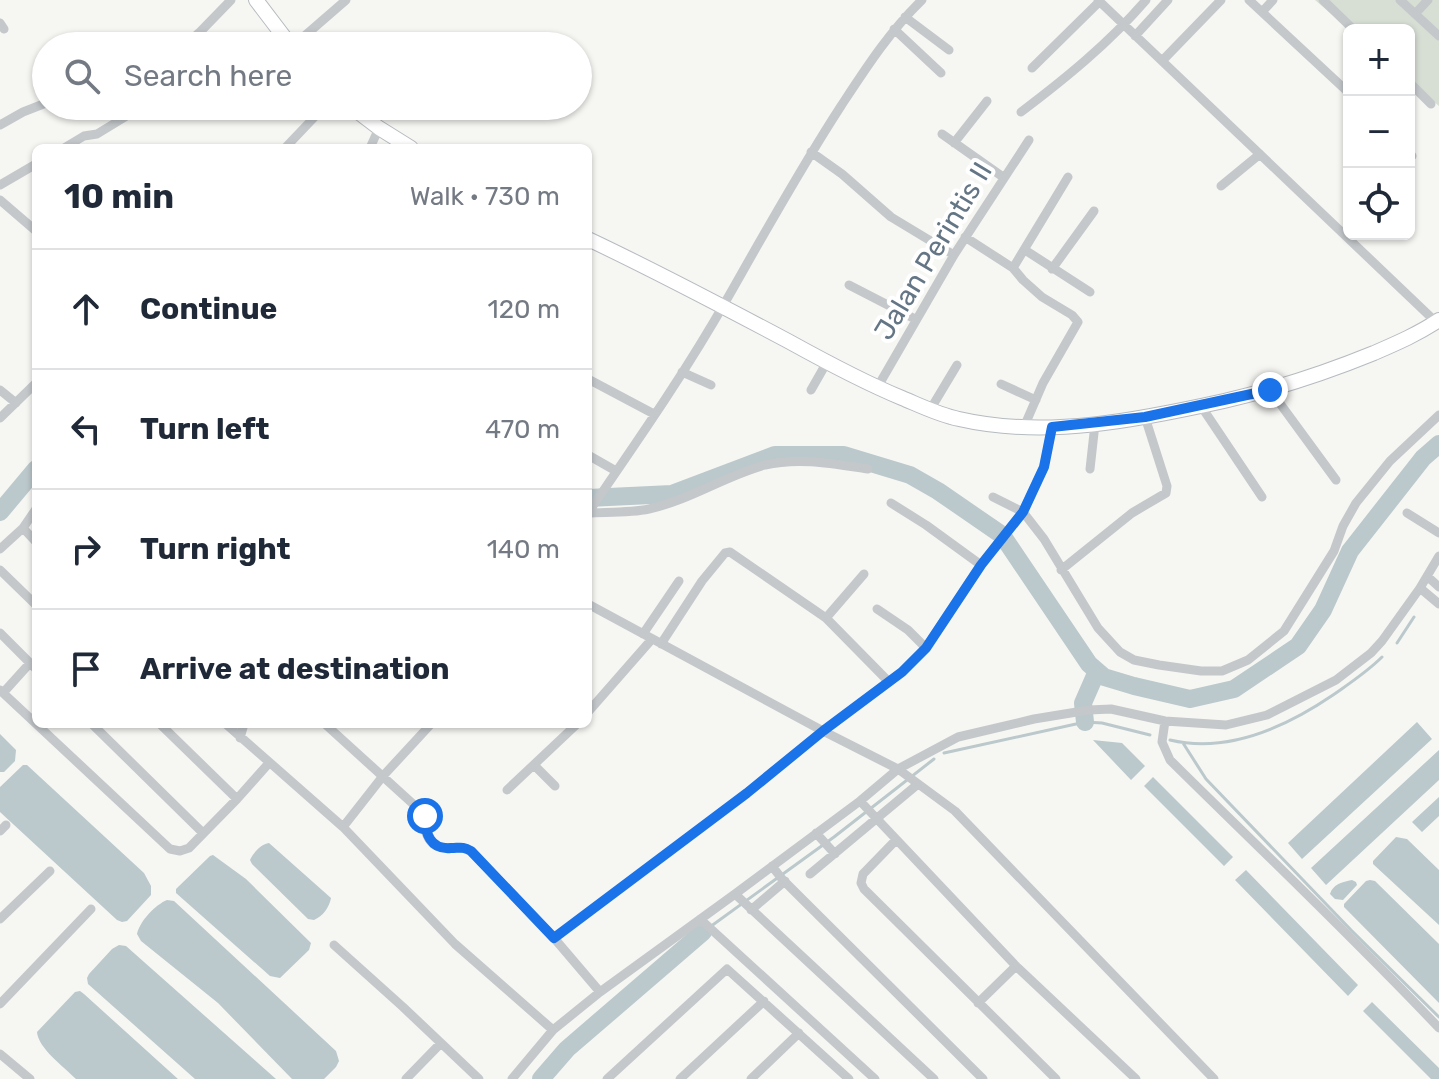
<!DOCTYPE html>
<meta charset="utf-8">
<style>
body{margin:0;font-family:Rubik,sans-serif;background:#f2f2f3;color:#1f2937}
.controls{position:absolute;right:24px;top:24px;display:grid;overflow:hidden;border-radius:12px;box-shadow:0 2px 6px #0004}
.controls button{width:72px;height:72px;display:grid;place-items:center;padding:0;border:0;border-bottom:2px solid #e0e1e3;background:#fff;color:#1f2937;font:40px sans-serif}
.stop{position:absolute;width:24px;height:24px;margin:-18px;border:6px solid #1a73e8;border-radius:50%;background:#fff}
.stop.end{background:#1a73e8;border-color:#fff;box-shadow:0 2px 8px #0008}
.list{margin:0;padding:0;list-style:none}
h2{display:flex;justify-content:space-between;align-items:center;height:104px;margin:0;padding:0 32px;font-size:34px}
h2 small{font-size:26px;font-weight:400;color:#747a83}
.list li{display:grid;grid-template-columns:52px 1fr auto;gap:24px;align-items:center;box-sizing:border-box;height:120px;padding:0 32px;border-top:2px solid #e0e1e3}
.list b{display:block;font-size:30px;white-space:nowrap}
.list em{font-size:26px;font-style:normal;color:#747a83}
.icon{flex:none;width:44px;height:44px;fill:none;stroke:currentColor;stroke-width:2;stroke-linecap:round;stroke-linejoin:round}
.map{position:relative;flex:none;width:1439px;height:1079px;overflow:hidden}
.search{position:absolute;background:#fff;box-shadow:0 2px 6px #0004;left:32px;top:32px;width:560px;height:88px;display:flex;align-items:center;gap:20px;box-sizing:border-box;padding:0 28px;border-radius:44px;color:#747a83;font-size:30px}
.panel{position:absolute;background:#fff;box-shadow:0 2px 6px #0004;left:32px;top:144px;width:560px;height:584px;border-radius:12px}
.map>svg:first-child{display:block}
</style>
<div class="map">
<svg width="1439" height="1079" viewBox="0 0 1439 1079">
<rect width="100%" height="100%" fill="#f6f7f3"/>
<!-- green -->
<path fill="#d7ded4" d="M 1315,0 L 1439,0 L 1439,106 L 1409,80 L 1409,30 L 1350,30 Z"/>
<!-- water -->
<path fill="#bbc8cc" d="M 1417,722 L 1432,739 L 1302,859 L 1288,843 Z
M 0,734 L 16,750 L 15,761 L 4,772 L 0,772 Z
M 1093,740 L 1122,743 L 1145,766 L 1131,780 Z
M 1439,750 L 1439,780 L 1326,885 L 1311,868 Z
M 23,765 L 27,765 L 144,873 L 151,886 L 151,895 L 127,921 L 122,922 L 117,920 L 0,812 L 0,787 Z
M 1153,777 L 1233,857 L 1224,866 L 1144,786 Z
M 1439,797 L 1439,816 L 1422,832 L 1412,822 Z
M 1396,837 L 1407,839 L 1439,870 L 1439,925 L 1373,864 L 1373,861 Z
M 269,843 L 331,898 C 329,908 323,916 314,920 L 308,919 L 252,864 L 250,860 C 253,853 261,844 269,843 Z
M 213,855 L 246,879 L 311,943 L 309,950 L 280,978 L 270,976 L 176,893 L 176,889 L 210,856 Z
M 1246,870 L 1358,985 L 1348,996 L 1235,880 Z
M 1352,880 L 1356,882 L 1357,885 L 1343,900 L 1335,899 L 1330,894 C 1333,884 1342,882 1352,880 Z
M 1370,880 L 1375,881 L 1439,944 L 1439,1003 L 1344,907 L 1344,904 L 1366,881 Z
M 167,900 L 174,901 L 336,1051 L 339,1061 L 336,1067 L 324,1079 L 292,1079 L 218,1003 L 141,941 L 137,934 C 140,921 155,905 167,900 Z
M 119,945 L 126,946 L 276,1079 L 195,1079 L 88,984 L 87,978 L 89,974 L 112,949 Z
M 80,991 L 84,994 L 178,1079 L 76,1079 C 64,1067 38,1048 37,1032 L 75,992 Z
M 1372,1002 L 1439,1068 L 1439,1079 L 1431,1079 L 1363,1011 Z"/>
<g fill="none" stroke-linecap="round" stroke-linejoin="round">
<!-- stream -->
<path stroke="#bbc8cc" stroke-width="3" d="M 1397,643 L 1414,617
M 1170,740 C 1228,754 1286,727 1333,695 C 1350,683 1367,672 1382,657
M 1183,743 L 1206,779 L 1351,930 L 1439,1017
M 944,753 L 1085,722 L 1102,723 L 1150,735
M 703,932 L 834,837 L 934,759"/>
<!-- river -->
<path stroke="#bbc8cc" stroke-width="18" d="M 588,498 L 672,494 L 775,455 L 844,455 L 910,475 L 938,491 L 1002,535 L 1089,664 L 1104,677 L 1134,686 L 1190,699 L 1234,689 L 1298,646 L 1323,610 L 1350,551 L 1423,458 L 1439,444
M 0,512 L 36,469
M 1085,722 L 1083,703 L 1097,671
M 541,1079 L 567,1049 L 703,932"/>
<defs>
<path id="secondary" d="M 256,0 L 291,46
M 350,106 L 379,128 L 411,148
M 588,239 C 656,271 722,306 788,341 C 826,362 863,382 902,398 C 921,406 939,415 959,419 C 1046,439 1138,420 1224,401 C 1276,389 1325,373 1374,353 C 1397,343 1418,334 1439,320"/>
</defs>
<!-- secondary casing -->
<use href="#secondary" stroke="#b6bbc0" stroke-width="16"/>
<!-- street -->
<path stroke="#c4c8cb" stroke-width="9" d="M 1098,0 L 1437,323
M 1249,0 L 1349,93
M 1323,0 L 1354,30
M 1400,0 L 1439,36
M 1262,12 L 1273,0
M 1415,14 L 1428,0
M 905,17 L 949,50
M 0,23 L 4,29
M 894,29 L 941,73
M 1135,36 L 1168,0
M 184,46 L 200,32 L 231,0
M 293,46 L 346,0
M 1162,61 L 1221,0
M 1032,68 L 1099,2
M 1409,82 L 1431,104
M 1021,112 C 1066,78 1109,43 1146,0
M 0,125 L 23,112 L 46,103
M 942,134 L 1003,177
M 954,143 L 987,101
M 64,148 L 84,136 L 97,134 L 143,106
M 285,148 L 325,106
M 370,148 L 379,128
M 811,152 L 842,174 L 891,217 L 954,255
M 1409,152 L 1412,156
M 0,185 L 36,164
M 1221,186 L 1260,154
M 0,200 L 36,231
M 965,237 L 1013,268 L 1023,280 L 1042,297 L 1072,315 L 1078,322 L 1043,383 L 1024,427
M 1025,250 L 1090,292
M 1013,268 L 1068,177
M 1052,269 L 1094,211
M 849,285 L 915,319
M 682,372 L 711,385
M 588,379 L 654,414
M 1001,384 L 1036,400
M 877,388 L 954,255 L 1029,140
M 0,390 L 16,403
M 811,390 L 827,362
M 1270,390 L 1336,480
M 1201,406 L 1262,497
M 930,410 L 957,365
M 0,418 L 36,383
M 588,455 L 616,471
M 1090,469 L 1095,424
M 993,497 L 1023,512 L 1044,539 L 1098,628 L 1120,652 L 1134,660 L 1159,665 L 1201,671 L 1222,671 L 1248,660 L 1284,631 L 1334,551 L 1343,526 L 1356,503 L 1390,461 L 1439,415
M 891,503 L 926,525 L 981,565
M 588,513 C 636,443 685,373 727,299 C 764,234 800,169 841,106 C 866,68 889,32 922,0
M 588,513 C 608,512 630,513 649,509 C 690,500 725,476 765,465 C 799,457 834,464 868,469
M 1407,513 L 1439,533
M 23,528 L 36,542
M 0,549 L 23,528 L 36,509
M 0,570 L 36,605
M 1061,570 L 1132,513 L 1166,493 L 1167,486 L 1145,417
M 1427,576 L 1439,587
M 1420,588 L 1439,604
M 588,604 L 823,731 L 898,769 L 955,811 L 1214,1079
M 877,609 L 908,630 L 926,648
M 826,618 L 864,574
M 0,633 L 36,669
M 643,634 L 679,581
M 661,644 L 702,581 L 725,553 L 730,552 L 826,618 L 888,681
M 0,690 L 170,849 L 180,851 L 189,848 L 237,799 L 269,763
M 3,693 L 30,663
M 588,712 L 652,639
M 1165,721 L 1162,742 L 1170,760 C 1260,849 1352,936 1439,1028
M 92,724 L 203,833
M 160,724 L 237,799
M 226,724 L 343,827 L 455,944 L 553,1030
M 325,724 L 423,813 C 425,819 424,826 426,833 C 435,858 455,841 471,851 L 554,938 L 600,992
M 240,738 L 244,724
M 534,765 L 555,786
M 507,790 L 577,724
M 860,801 L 1016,966 L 1136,1079
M 343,827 L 383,776 L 431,724
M 0,831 L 6,825
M 816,833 L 835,854
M 896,840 L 863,874 L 861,883 L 864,889 L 1056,1079
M 772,866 L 782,879 L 983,1079
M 810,874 L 918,784
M 735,894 L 934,1079
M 751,910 L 785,881
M 0,919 L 50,871
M 700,919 L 875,1079
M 554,938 L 747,793 L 823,731 L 902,672 L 926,648 L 981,565 L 1023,512 L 1044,467 L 1052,427
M 334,945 L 403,1007 L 479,1079
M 978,1003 L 1016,966
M 0,1004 L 91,909
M 0,1054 L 30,1079
M 406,1079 L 441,1043
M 512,1079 L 553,1030 L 600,992 L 735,894 L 860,801 L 898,769 L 958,737 L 1034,719 L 1089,710 L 1111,709 L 1165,721 L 1226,725 L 1267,715 L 1336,680 L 1371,653 L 1382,641 L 1420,588 L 1439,556
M 607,1079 L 727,969 L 849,1079
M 680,1079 L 764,1001
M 751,1079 L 799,1033"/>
<!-- secondary -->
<use href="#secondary" stroke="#fff" stroke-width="14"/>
</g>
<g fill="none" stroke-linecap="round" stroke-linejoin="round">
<!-- route -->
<path stroke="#1a73e8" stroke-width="10" d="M 425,816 C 425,833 430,850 451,848 C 460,848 462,846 471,851 L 554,938 L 747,793 L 823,731 L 902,672 L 926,648 L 981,565 L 1023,512 L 1044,467 L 1052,427 L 1145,417 L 1270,390"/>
</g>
<g text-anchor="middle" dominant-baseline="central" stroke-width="8" stroke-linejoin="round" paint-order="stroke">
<!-- street labels -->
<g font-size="28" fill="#647685" stroke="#fff">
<text transform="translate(933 251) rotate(-59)">Jalan Perintis II</text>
</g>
</g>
</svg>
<div class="controls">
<button>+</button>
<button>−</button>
<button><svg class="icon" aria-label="locate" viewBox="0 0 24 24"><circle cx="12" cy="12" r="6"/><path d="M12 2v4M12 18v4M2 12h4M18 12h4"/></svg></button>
</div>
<div class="stop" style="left:425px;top:816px"></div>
<div class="stop end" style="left:1270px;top:390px"></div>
<div class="search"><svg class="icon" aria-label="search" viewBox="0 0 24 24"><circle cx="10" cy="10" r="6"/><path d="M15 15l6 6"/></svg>Search here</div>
<section class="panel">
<h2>10 min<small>Walk · 730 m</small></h2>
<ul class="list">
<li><svg class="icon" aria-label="ahead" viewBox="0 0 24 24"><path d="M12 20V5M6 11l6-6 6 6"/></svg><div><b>Continue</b></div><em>120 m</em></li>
<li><svg class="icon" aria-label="left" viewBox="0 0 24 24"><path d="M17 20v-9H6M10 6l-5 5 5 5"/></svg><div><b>Turn left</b></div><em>470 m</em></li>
<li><svg class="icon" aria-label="right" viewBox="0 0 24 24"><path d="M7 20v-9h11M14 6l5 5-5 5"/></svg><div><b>Turn right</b></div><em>140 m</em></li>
<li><svg class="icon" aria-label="arrive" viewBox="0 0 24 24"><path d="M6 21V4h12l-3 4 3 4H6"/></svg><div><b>Arrive at destination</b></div></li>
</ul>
</section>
</div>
